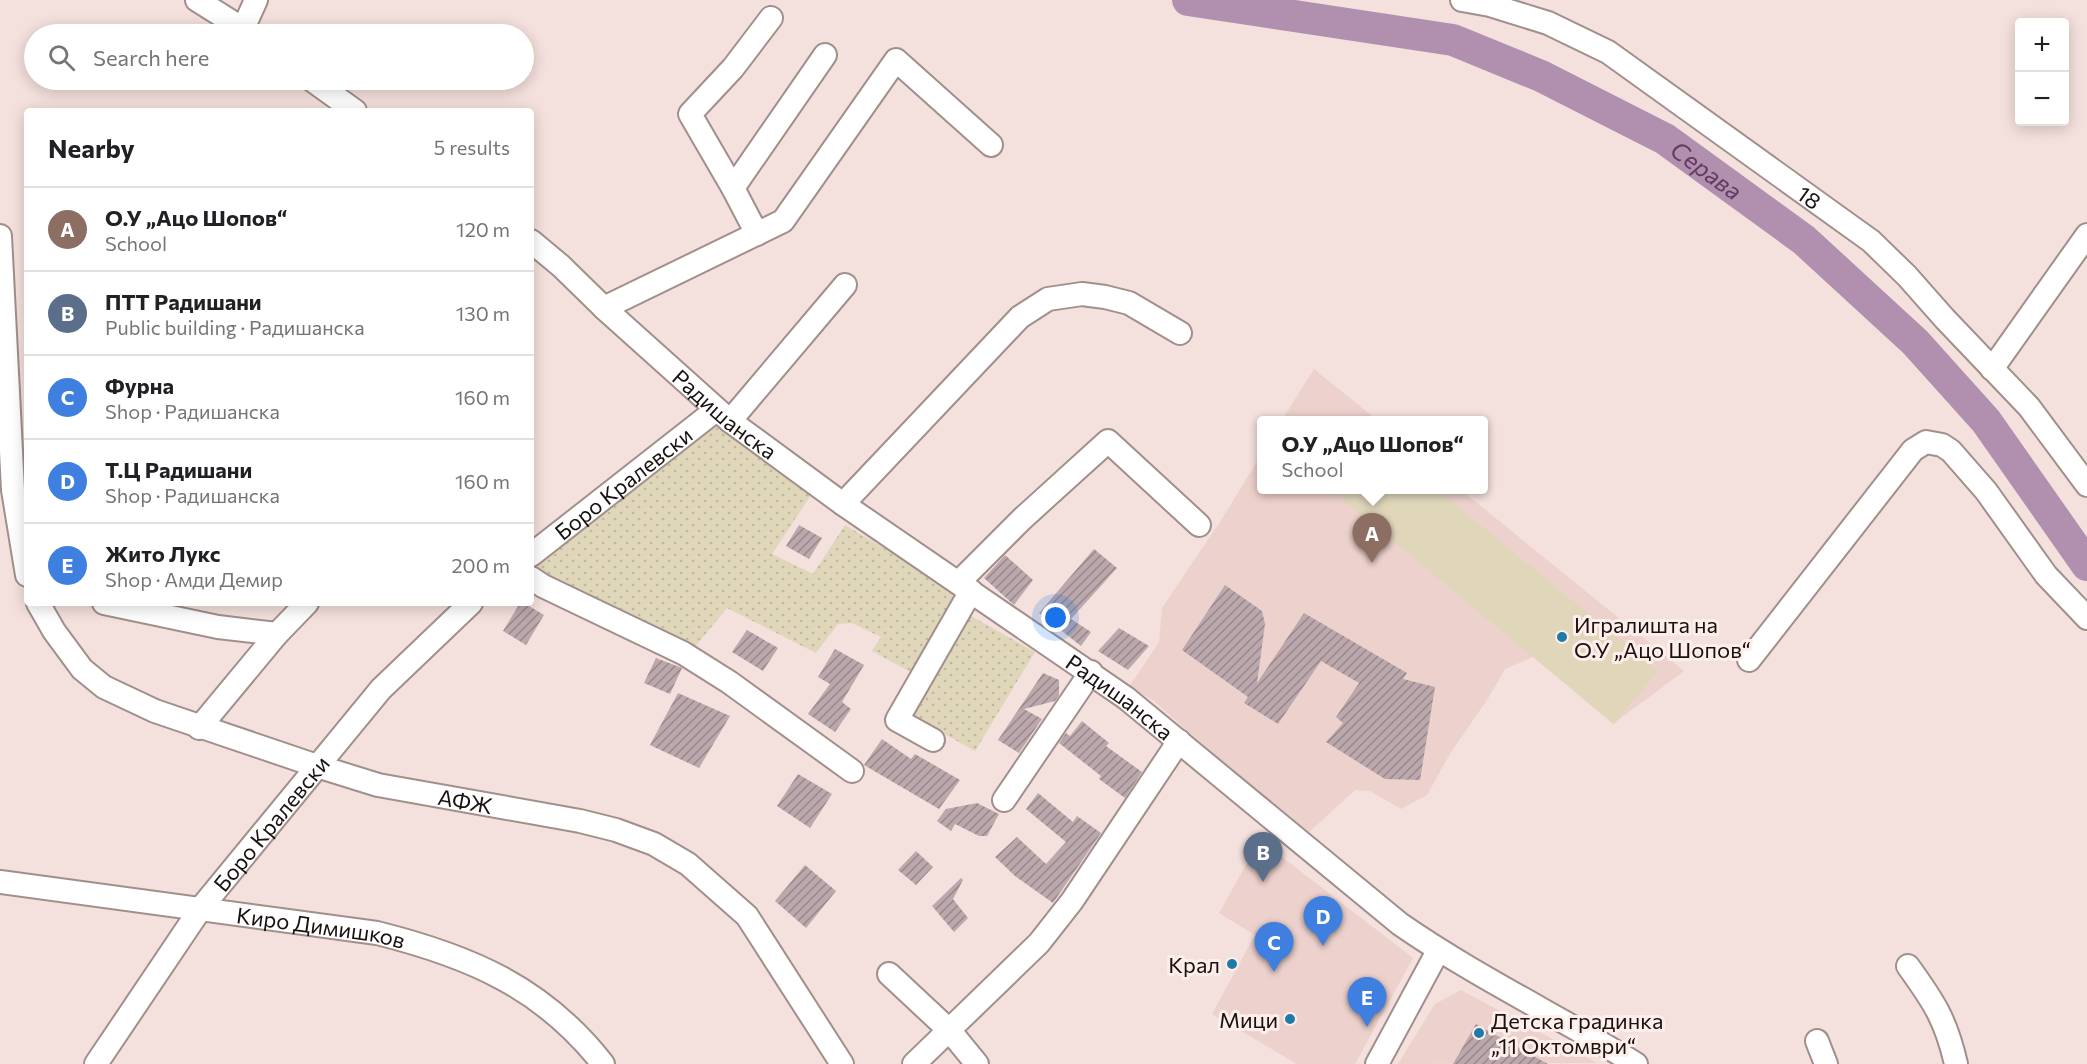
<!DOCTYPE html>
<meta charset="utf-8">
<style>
body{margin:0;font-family:Commissioner,sans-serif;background:#f6f6f6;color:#202124}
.controls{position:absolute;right:18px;top:18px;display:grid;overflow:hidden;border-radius:6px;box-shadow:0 3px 15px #0003}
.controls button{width:54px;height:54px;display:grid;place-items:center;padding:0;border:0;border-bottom:2px solid #e0e0e0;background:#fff;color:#202124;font:30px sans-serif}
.you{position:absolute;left:1056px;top:618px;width:21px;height:21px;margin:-15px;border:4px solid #fff;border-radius:50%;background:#1a73e8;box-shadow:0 0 0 9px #1a73e833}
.badge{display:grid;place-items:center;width:39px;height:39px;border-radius:50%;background:#db2777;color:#fff;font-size:20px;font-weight:700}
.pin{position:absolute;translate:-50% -50px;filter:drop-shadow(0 2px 3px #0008)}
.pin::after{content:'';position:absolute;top:32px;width:21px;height:18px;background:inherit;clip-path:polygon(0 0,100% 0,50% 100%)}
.popup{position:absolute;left:1257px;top:416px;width:231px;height:78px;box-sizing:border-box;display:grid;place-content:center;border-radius:6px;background:#fff;filter:drop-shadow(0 2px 4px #0005);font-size:20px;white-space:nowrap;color:#757577}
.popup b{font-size:22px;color:#202124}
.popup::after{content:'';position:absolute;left:50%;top:100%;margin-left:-12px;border:12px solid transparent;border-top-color:#fff}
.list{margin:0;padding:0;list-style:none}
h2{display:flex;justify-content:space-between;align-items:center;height:78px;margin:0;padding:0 24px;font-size:26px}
h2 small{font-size:20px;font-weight:400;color:#757577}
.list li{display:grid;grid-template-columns:39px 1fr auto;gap:18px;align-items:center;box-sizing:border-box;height:84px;padding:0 24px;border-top:2px solid #e0e0e0}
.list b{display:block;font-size:22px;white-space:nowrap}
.list p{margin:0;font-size:20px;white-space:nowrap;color:#757577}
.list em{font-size:20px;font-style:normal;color:#757577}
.icon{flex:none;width:33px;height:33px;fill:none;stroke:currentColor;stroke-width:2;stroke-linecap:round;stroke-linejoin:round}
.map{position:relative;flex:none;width:2087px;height:1064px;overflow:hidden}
.search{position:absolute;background:#fff;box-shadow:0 3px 15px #0003;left:24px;top:24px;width:510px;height:66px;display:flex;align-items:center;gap:15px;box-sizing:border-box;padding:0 21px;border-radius:33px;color:#757577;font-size:22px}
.panel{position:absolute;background:#fff;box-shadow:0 3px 15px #0003;left:24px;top:108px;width:510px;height:498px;border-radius:6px}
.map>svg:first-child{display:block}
</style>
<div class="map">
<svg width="2087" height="1064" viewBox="0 0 2087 1064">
<defs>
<pattern id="grass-dots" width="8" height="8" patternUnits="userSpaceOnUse" patternTransform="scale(1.5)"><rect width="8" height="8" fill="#e0d7bb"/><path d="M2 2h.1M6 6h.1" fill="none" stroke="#bfb8a0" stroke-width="1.8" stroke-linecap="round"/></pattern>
<pattern id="building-hatch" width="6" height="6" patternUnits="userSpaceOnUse" patternTransform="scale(1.5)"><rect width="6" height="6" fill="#bba8ad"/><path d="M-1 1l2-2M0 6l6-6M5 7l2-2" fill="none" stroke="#97878b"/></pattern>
</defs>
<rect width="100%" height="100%" fill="#f4e0dc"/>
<!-- built -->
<path fill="#edd1cc" d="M 1314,369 L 1377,420 L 1282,420 Z
M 1261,455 L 1261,490 L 1461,490 L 1684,671 L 1613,724 L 1533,657 L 1505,669 L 1487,700 L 1451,752 L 1427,795 L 1401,809 L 1370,791 L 1355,790 L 1307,834 L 1286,820 L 1153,700 L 1129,687 L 1159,642 L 1162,608 L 1222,519 Z
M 1260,840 L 1413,958 L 1355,1064 L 1297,1064 L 1212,1014 L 1255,935 L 1219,913 Z
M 1461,990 L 1597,1063 L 1398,1064 L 1435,1004 Z"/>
<!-- grass -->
<path fill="url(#grass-dots)" d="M 712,424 L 813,492 L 772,554 L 813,574 L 845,525 L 959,593 L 916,675 L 872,651 L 881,637 L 852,623 L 838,624 L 816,653 L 727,608 L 694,648 L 532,567 Z
M 964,612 L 1035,652 L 975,751 L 907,713 Z"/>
<!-- park -->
<path fill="#e0d7bb" d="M 1331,490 L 1438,490 L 1658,671 L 1614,724 Z"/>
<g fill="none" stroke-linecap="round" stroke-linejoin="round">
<!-- river -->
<path stroke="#b090ae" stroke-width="32" id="s1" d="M 1188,0 L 1453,40 L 1541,76 L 1665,139 L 1804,240 L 1915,342 L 1986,421 L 2087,565"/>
</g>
<!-- building -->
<path fill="url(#building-hatch)" d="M 799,525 L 822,538 L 809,559 L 786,546 Z
M 1094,549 L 1117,568 L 1071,619 L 1091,632 L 1081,646 L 1039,613 Z
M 1005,555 L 1033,580 L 1014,605 L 984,578 Z
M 1225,585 L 1262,611 L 1265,624 L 1257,683 L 1304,613 L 1407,673 L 1403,679 L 1435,687 L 1420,780 L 1385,779 L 1326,742 L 1343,723 L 1336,717 L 1359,683 L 1321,661 L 1278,724 L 1244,703 L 1248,697 L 1182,650 Z
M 520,603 L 524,603 L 544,615 L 526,645 L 503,631 Z
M 1119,628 L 1149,646 L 1128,670 L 1098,651 Z
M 747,630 L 778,648 L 763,671 L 732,652 Z
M 835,649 L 864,665 L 842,702 L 851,709 L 835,732 L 808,714 L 830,684 L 818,677 Z
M 656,658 L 682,668 L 670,694 L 644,683 Z
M 1043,673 L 1059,680 L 1059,695 L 1055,701 L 1024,709 L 1042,719 L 1019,753 L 998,740 Z
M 678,693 L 730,716 L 699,768 L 650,745 Z
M 1082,721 L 1109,743 L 1106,746 L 1142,772 L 1125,798 L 1099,779 L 1101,776 L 1059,743 L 1066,733 L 1070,736 Z
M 882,739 L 911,759 L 915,754 L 960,780 L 939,809 L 864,765 Z
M 798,774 L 832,794 L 810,828 L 777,806 Z
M 1038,793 L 1073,822 L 1077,816 L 1101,833 L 1053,903 L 1015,876 L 995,857 L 1017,837 L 1046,864 L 1066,842 L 1026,809 Z
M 977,803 L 999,814 L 987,836 L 979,836 L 955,824 L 951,831 L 937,821 L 946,809 Z
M 916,851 L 933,867 L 916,885 L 898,870 Z
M 805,865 L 836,891 L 806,928 L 775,901 Z
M 961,878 L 963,880 L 953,899 L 968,918 L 954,932 L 932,906 Z
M 1476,1024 L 1548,1064 L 1453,1064 Z"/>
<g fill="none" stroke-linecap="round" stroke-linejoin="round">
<defs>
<g id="minor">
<path d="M 197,0 L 251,34"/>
<path id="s2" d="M 1462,0 L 1490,5 L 1548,23 L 1608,52 L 1871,241 L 1907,276 L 1945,319 L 2029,407 L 2087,485"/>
<path d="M 243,29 L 256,0"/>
<path d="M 312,80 L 355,111"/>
<path d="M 733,188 L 825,55"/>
<path d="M 757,234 L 733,188 L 690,114 L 733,68 L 771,18"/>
<path d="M 0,236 L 13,490 L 27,575"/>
<path id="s3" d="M 531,241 L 561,266 L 604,308 L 730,421 L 843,504 L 1126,698 L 1400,924 C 1475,976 1558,1016 1636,1064"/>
<path d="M 604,308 L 783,221 L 896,60 L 991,145"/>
<path d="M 1992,369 L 2087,235"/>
<path d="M 730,421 L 845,285"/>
<path d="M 843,504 L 1020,317 L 1048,299 L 1082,294 L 1105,297 L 1129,303 L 1180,333"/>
<path id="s4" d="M 531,555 L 716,410"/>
<path d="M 531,578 L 543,586 L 683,653 L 729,682 L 852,771"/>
<path d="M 959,582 L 1022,519 L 1108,441 L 1199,525"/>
<path id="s5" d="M 38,603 L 54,631 L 82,669 L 104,687 L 155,711 L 317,766 L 378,785 L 580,821 L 616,830 L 654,844 L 688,864 L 747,916 L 842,1064"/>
<path d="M 104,603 L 218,627 L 277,634"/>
<path d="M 1749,660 L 1913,450 L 1926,442 L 1942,445 L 1951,451 L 1986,491 L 2046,575 L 2087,618"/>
<path d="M 199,728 L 277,634 L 307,603"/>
<path d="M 933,740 L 897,720 L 971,591"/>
<path d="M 1004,800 L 1091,672"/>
<path id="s6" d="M 0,882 L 377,933 C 469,956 543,987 603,1064"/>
<path d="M 1908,966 C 1934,1002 1946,1020 1956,1064"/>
<path d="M 889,974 L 950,1031 L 977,1064"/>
<path d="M 1817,1041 L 1826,1064"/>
<path id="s7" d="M 96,1064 L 201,908 L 381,689 L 471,603"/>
<path d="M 914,1064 L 1039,943 L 1072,901 L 1179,741"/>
<path d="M 1377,1064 L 1438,951"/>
</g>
</defs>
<!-- minor casing -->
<use href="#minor" stroke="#a18f8b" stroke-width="26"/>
<!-- minor -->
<use href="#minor" stroke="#fff" stroke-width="22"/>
</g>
<!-- markers -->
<g fill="#1f7aa8" stroke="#feeeeb" stroke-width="2">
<circle cx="1562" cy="637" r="6"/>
<circle cx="1232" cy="964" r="6"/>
<circle cx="1290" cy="1019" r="6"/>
<circle cx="1479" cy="1033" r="6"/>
</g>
<g text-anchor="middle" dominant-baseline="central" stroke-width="6" stroke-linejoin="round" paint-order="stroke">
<!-- street labels -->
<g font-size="22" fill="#171110" stroke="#feeeeb">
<text stroke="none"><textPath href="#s2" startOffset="404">18</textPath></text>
<text stroke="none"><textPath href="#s3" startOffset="260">Радишанска</textPath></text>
<text stroke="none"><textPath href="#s4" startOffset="117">Боро Кралевски</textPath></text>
<text stroke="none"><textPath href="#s3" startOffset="746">Радишанска</textPath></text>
<text stroke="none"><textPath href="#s5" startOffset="488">АФЖ</textPath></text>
<text stroke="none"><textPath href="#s7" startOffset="298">Боро Кралевски</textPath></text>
<text stroke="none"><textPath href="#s6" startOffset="324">Киро Димишков</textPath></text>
</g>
<!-- poi labels -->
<g font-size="22" fill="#171110" stroke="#feeeeb" text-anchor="start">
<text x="1574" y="624">Игралишта на<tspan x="1574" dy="25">О.У „Ацо Шопов“</tspan></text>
<text x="1220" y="964" text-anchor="end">Крал</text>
<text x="1278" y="1019" text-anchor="end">Мици</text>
<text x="1491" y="1020">Детска градинка<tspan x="1491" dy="25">„11 Октомври“</tspan></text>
</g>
<!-- water labels -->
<g font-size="24" font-style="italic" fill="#643962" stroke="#feeeeb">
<text stroke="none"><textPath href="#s1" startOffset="554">Серава</textPath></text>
</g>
</g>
</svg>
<div class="controls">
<button>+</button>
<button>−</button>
</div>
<div class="you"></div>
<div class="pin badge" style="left:1372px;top:563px;background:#8d6e63">A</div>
<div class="popup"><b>О.У „Ацо Шопов“</b>School</div>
<div class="pin badge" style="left:1263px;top:882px;background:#5c6f8a">B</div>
<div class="pin badge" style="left:1274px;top:972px;background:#3f7fe0">C</div>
<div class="pin badge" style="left:1323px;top:946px;background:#3f7fe0">D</div>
<div class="pin badge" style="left:1367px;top:1027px;background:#3f7fe0">E</div>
<div class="search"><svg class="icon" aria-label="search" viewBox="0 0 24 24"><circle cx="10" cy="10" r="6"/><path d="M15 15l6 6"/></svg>Search here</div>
<section class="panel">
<h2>Nearby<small>5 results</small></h2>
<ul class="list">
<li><span class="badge" style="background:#8d6e63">A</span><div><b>О.У „Ацо Шопов“</b><p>School</p></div><em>120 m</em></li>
<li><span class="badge" style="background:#5c6f8a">B</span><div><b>ПТТ Радишани</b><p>Public building · Радишанска</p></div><em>130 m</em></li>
<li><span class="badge" style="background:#3f7fe0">C</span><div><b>Фурна</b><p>Shop · Радишанска</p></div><em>160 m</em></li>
<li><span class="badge" style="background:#3f7fe0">D</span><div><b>Т.Ц Радишани</b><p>Shop · Радишанска</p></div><em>160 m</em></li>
<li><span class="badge" style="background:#3f7fe0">E</span><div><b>Жито Лукс</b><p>Shop · Амди Демир</p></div><em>200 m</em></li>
</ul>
</section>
</div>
